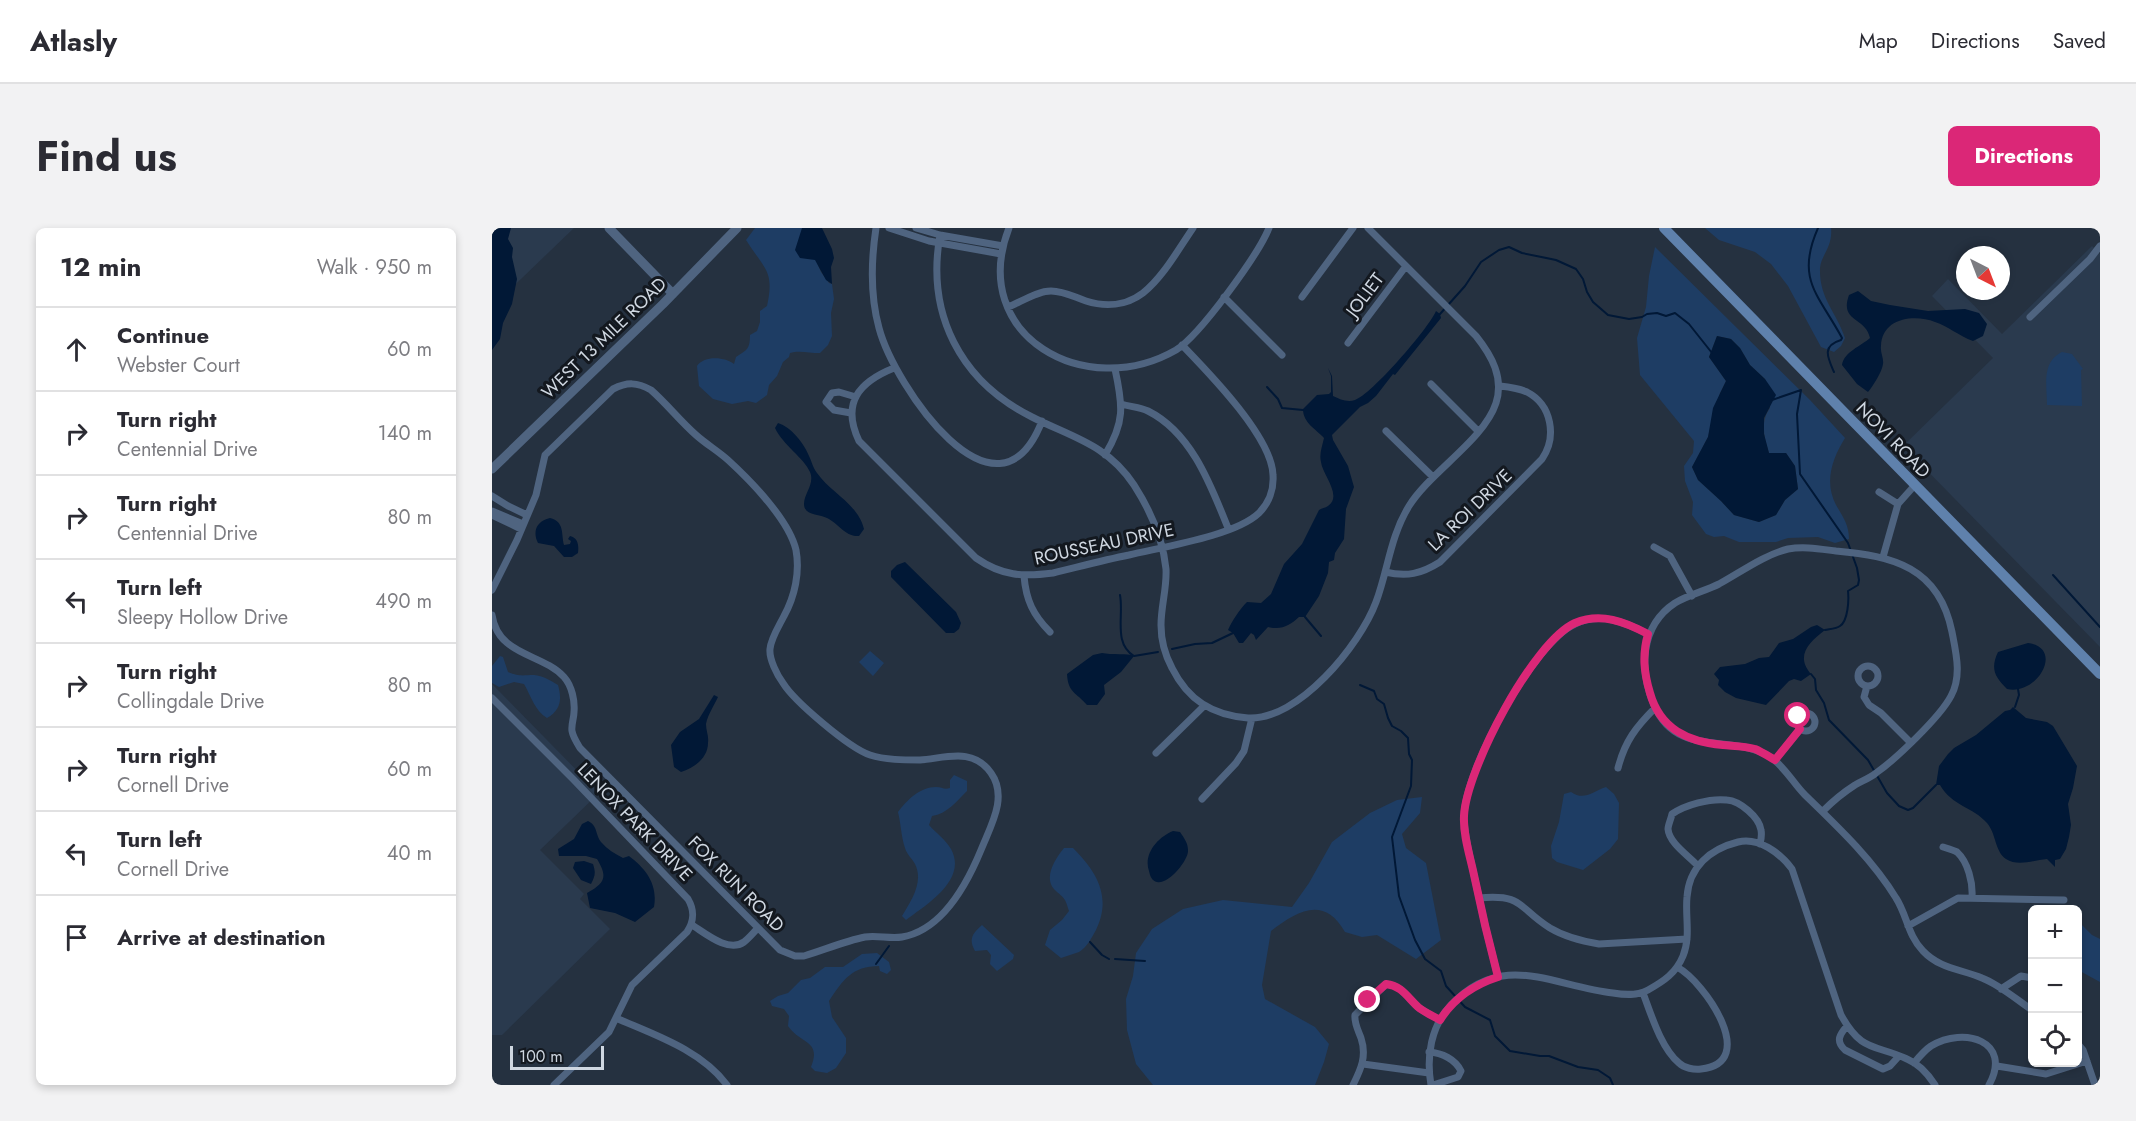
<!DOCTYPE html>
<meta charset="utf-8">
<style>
body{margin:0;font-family:Jost,sans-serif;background:#f2f2f3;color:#2b2b33}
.controls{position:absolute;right:18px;bottom:18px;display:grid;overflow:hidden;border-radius:9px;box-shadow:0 3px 9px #0003}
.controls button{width:54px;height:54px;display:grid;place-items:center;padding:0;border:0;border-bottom:2px solid #e1e1e2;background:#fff;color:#2b2b33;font:30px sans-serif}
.compass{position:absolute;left:1464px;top:18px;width:54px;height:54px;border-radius:50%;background:#fff;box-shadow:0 3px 9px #0003;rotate:138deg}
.scale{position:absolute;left:18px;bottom:15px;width:94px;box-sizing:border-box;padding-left:6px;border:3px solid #cfd7e1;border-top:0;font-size:16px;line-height:21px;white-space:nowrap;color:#cfd7e1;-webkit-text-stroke:4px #13181f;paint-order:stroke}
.stop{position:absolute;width:18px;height:18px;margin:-14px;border:4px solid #db2777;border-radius:50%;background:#fff}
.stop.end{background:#db2777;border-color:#fff;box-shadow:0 2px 6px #0008}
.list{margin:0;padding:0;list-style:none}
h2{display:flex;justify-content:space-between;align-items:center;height:78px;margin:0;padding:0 24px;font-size:26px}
h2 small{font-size:20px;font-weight:400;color:#7c7c81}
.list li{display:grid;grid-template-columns:39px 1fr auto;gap:18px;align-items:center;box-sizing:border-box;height:84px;padding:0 24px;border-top:2px solid #e1e1e2}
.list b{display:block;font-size:22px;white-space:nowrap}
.list p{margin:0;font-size:20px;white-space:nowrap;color:#7c7c81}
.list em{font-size:20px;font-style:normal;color:#7c7c81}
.icon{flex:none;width:33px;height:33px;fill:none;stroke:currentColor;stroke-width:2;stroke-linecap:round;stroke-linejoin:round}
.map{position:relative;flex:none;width:1608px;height:857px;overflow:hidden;border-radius:9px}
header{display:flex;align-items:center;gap:36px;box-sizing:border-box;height:84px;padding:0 30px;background:#fff;border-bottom:2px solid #e1e1e2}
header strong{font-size:28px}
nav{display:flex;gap:33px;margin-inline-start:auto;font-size:21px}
.intro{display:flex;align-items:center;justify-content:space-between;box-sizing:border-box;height:144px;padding:0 36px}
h1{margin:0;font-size:42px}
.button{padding:15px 27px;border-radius:9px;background:#db2777;color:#fff;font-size:21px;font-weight:700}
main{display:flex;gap:36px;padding:0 36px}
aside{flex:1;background:#fff;border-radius:9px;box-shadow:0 3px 9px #0003}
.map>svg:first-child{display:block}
</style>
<header>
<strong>Atlasly</strong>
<nav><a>Map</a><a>Directions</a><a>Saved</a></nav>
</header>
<div class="intro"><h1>Find us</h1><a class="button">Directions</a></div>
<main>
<aside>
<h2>12 min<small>Walk · 950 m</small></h2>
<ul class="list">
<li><svg class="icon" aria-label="ahead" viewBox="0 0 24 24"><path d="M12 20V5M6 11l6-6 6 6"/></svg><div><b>Continue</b><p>Webster Court</p></div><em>60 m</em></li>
<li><svg class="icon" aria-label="right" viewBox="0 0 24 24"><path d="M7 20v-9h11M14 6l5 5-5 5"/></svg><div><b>Turn right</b><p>Centennial Drive</p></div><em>140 m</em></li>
<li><svg class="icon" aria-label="right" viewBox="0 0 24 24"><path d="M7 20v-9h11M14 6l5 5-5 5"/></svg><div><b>Turn right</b><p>Centennial Drive</p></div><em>80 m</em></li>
<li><svg class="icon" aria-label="left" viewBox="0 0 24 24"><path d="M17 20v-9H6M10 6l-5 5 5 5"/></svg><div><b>Turn left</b><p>Sleepy Hollow Drive</p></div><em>490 m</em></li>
<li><svg class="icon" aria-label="right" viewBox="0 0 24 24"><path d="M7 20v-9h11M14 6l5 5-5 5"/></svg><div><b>Turn right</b><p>Collingdale Drive</p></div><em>80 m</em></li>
<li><svg class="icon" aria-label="right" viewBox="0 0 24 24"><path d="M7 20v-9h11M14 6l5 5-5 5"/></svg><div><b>Turn right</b><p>Cornell Drive</p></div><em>60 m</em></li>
<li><svg class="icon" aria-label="left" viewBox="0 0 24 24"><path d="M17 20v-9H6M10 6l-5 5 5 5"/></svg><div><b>Turn left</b><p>Cornell Drive</p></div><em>40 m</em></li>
<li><svg class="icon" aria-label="arrive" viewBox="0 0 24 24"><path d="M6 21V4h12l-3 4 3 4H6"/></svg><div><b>Arrive at destination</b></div></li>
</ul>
</aside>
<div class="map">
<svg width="1608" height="857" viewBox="0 0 1608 857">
<rect width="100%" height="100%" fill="#253140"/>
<!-- built -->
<path fill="#2a3a4e" d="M 0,0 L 82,0 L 5,74 Z
M 1600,18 L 1608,26 L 1608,419 L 1411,218 L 1501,130 L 1440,68 L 1456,51 L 1510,106 Z
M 0,456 L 107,565 L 48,622 L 92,666 L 88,671 L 118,701 L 10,807 L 0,807 Z"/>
<!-- green -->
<path fill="#1e3d64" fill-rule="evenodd" d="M 263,0 L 310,0 L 329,44 L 337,55 L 340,56 L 342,71 L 339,85 L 340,108 L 336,117 L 328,125 C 318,125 306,122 298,125 L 297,129 L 291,134 L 285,148 L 277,157 L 275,167 L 264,175 L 256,173 L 240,176 L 221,171 L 207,158 L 205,138 C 212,127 234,129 242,136 L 244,129 C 255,122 258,121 258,107 L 265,103 L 268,94 L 268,83 L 275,78 C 283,42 272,41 254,12 Z
M 1213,0 L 1339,0 C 1341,19 1329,27 1328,40 C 1327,71 1344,83 1353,110 L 1349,118 L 1342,124 L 1329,119 L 1296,58 L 1279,36 L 1263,24 L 1227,12 Z
M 1163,19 L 1318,172 L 1353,210 C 1340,231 1332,254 1344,277 C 1351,289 1357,297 1357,311 L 1343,315 L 1326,309 L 1296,310 L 1284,314 L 1247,314 L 1232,308 L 1222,309 L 1214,306 L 1200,287 L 1201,274 L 1193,253 L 1192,238 L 1201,225 L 1202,213 L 1148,147 L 1145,110 L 1154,79 L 1157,48 ZM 1225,108 L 1239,111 L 1248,120 L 1258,137 L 1273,151 L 1278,180 C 1268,194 1272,209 1277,225 L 1294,225 L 1303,238 L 1306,261 L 1293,272 L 1284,287 L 1267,294 L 1242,287 L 1229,273 L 1206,252 L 1200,239 L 1216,209 L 1228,165 L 1234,153 L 1217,129 Z
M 1570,124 L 1580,126 L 1591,141 L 1589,142 L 1590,178 L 1555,177 C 1555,158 1549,134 1570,124 Z
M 378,423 L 392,435 L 381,448 L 367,434 Z
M 8,428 L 11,429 L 16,444 C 28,449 31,447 42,447 C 51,448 58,452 66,457 C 70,471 69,482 55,490 C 43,483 39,468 32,456 L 22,454 L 7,459 L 0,455 L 0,438 Z
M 462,547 L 475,553 L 475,563 C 465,573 455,586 440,588 L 437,597 C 443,604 454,612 459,621 C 476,652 434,677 414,692 L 410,688 C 419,673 432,654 423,636 C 420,630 415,627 413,620 C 409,608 409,596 406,584 C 415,572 428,559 444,559 C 450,559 452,562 458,560 L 458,552 Z
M 1114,559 L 1122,566 L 1127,575 L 1126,611 L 1118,621 L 1091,642 L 1065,634 L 1060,630 L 1059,618 L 1067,594 L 1072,566 L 1079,564 C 1092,573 1100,564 1114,559 Z
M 930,569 L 928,585 L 910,606 L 914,620 L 934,635 L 949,712 L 924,731 L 885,707 L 870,709 L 853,704 C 832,667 805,683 779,703 L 770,757 L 773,771 L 823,799 L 837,816 L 832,834 L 823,857 L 661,857 L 644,836 L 635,802 L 634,771 L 641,748 L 644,725 L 660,701 L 691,681 L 731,672 L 800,679 L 817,655 L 840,614 L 878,585 L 905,572 Z
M 572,620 L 581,620 C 605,644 620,669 604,702 C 599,711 595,719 587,724 C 581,726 575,728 569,730 L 553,717 L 558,702 L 570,692 L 577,683 C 573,670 573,671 564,663 C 550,651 563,631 572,620 Z
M 1586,693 L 1600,707 L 1608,711 L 1608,754 L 1586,742 Z
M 490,697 L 522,727 L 521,731 L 505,743 L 498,736 L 499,727 L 495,722 L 483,723 C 476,711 481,705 490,697 Z
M 385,725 L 397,734 L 399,742 L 395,746 L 388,743 L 387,738 C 360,738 351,752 337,773 L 340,789 L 354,810 L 354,825 L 344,840 L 335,845 L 323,843 L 319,839 C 330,812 308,816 296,798 L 297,788 L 292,781 L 280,778 L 278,773 L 286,768 L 296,765 L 309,752 L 318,750 L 333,739 L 351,739 L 370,726 Z"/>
<!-- water -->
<path fill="#011836" d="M 0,0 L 19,0 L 16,11 L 21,20 L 20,29 L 25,51 L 20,76 L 11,95 L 8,111 L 0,122 Z
M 310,0 L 330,0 L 340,21 L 342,30 L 339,39 L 340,56 L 334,52 L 323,32 L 308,30 L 303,22 Z
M 1366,63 L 1379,73 L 1398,77 L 1436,83 L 1473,81 L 1487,85 L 1495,96 L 1491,108 L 1481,113 C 1467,108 1456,98 1443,94 C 1422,86 1390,90 1389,118 C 1388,124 1392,131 1391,136 C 1390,144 1381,158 1376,164 L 1365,156 L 1350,137 C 1352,124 1369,118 1378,110 C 1374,89 1347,94 1357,67 Z
M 944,83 L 948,86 L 949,90 L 903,147 L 901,146 L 884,168 L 876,175 L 868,179 L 840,207 L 841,212 L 856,238 L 862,259 L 854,281 L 852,311 L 843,325 L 842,332 L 837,334 L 836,345 L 827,368 L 813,389 L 807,389 C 797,398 790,402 776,399 L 764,412 L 762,407 L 759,405 L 751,415 L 747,415 L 741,405 L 736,402 C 740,393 748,381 755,374 L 769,375 L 779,366 L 792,336 L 810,316 L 827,282 C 830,280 833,280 836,278 C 851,268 830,246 829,234 C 827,226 830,219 832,210 C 824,201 811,195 811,181 L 825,167 L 837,166 L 839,164 L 839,148 L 836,140 L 840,148 L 841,168 C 848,171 855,175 863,172 C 879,167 937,100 944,83 Z
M 1225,108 L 1239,111 L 1248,120 L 1258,137 L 1273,151 L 1284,167 L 1272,190 L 1272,206 L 1277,225 L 1294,225 L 1303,238 L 1306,261 L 1293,272 L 1284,287 L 1267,294 L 1242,287 L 1229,273 L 1206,252 L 1200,239 L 1216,209 L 1221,180 L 1234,153 L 1217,129 Z
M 286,195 C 299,199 312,215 317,228 C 320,234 321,240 325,245 C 339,265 366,276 372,301 L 367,308 C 353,309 346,295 335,290 C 328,286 312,288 312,276 C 312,265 323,256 318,244 C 312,230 291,217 283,200 Z
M 58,290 C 73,294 69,306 72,317 L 78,316 L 79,313 L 76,311 L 78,308 C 86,310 87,317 86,325 L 80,329 L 72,329 L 62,318 L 46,315 C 40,303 45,293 58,290 Z
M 413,334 L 464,384 L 469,395 L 467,401 L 462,405 L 454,405 L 399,349 L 399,343 L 405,337 Z
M 1325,397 L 1333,402 C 1317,414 1303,428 1319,446 L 1309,453 L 1302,451 L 1297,453 L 1274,477 L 1244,470 L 1233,464 L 1226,457 L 1227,452 L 1222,446 L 1228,439 L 1253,436 L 1267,430 L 1277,429 L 1287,415 L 1301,411 L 1319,399 Z
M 1536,415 C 1573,420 1545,468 1515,461 C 1503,449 1498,441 1506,424 Z
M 610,425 C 619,427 636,425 642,428 L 629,444 L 612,457 L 613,466 L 605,477 L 595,477 C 584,464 576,465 575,446 L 601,427 Z
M 222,467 L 226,469 C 222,478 216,486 214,496 C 214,503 217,508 216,515 C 216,530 202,540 189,544 L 182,539 L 179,517 L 188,504 L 207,491 Z
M 1521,479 L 1534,490 L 1555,494 L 1561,498 L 1585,538 L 1581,560 L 1576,576 L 1579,597 L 1577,609 L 1574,621 L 1568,631 L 1563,632 L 1563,639 L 1555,631 C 1542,632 1526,639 1514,631 C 1503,624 1504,605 1495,595 C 1481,579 1460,578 1448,557 L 1444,557 L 1447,538 L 1456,526 L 1462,520 L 1484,507 L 1513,483 L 1518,482 Z
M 96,593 C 106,598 103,606 109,614 C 115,621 123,626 131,630 L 137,628 C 154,641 166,656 162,679 L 143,694 L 123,685 L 98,680 L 95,665 C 113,655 116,649 105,631 L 94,628 L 67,628 L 66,621 L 82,611 L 90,596 Z
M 681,603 L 688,604 C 692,610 696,615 696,622 C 697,632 676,657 665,654 C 660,653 658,648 657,643 C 651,626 666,609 681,603 Z
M 92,633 L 101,636 C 104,645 103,648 99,656 L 89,652 L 81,640 L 83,634 Z"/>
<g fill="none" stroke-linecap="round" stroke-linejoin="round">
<!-- stream -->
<path stroke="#011836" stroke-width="2" d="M 1326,0 C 1303,52 1327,67 1350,110 L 1349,112 C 1329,118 1336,130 1342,144
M 948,86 L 973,58 L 989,34 L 1007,22 L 1017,19 L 1030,25 L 1064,32 L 1084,41 L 1091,51 L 1095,64 L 1101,74 L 1116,87 L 1137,91 L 1150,89 L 1155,86 L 1165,85 L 1174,88 L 1183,85 L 1197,96 L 1220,125
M 775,159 L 786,171 L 790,180 L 811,182
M 1309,162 L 1305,186 L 1308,246 L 1356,315 L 1365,340 L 1367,352 L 1366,357 L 1356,363 C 1357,372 1356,393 1348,398 C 1344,401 1337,401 1333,402
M 1280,172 L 1309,162
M 1561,347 L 1608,399
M 628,367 C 632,388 621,415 642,428 L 666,424
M 813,389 L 829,408
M 680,421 L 703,416 L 720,415 L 741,405
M 1319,446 L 1323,451 L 1324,462 L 1332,475 L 1337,492 L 1376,532 L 1395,565 L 1407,578 L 1416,582 L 1421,580 L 1444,557
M 868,457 L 882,463 L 885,471 L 892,476 L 896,490 L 900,498 L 909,503 L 916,510 L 917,526 L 920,532 L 919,558 L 900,609 L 907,668 L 923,712 L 933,731 L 949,743 L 954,758 L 973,779 L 998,792 L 1003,808 L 1018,823 L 1048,828 L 1057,828 L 1086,839 L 1106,842 L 1118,850 L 1121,857
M 1523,479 L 1527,467 L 1526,461
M 598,714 L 610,727 L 617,731
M 623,731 L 653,733
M 384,736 L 397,718"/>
<!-- minor -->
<path stroke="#4f6480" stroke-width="7" d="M 384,0 C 379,33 378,67 387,100 C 402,157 505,309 550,193
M 397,0 L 437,13 L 509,26
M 424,0 L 448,7 L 511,18
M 517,0 C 475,108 594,174 684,122 C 708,107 766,27 777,0
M 448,7 C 434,86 468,153 540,189 C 579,209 615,216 642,257 C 658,282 671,310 674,341 C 675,360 669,378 669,397 C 669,412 673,427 680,440 C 696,472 720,487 756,490 C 806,493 868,417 884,374 C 896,342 898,309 917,278 C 938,244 992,212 1004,175 C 1012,150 1000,128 984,108 L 876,0
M 732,69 L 790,127
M 810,69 L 861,0
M 516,79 C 529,74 545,63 559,63 C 572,63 582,69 594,73 C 613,79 634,78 651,65 C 671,49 686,22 701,0
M 1538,89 L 1598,31 L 1608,18
M 856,115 L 914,38
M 402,140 C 367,154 349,175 367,213 L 484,330 C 510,348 531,349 561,345 C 586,339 612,332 637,327 C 670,319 743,308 767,285 C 777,275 782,261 781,247 C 780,209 716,144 690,117
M 939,156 L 986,203
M 629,176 C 639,179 648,179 656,183 C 700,205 719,258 736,300
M 359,185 L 342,182 L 334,174 L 340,165 L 347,164 L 364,169
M 894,203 L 941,249
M 613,227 C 633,194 631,178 623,141
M 1387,264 L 1406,276
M 0,268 L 16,278 L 35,287
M 0,283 L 31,296
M 0,287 L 29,301
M 1162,319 L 1178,328 L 1200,368
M 1391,329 L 1406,276 L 1423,257
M 893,344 C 915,349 929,346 948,334 L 1050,231 C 1065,209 1060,177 1035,164 C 1026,160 1016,159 1007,158
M 532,348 C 534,372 541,387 558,404
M 0,362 L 25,312 L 44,267 L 53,227 L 121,161 C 135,154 145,154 159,162 C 175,176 188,193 204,207 C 214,216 226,223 236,232 C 259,253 297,292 304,322 C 308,344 303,368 292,388 C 287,398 279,410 278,421 C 277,431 285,447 291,455 C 302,473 357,520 378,527 C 393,532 412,532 428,532 C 454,530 481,519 499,545 C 516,569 499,597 489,622 C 475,656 451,702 410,709 C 398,711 385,707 373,709 C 353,713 332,722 312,728 L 303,728 L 288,722 L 88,520 C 85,515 81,509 80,503 C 79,497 82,490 82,484 C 83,473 80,458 72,449 C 50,425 6,428 0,387
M1366 448a10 10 0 1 1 20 0a10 10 0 1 1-20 0Z
M 1375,458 L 1372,469 L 1377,477 L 1389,485 L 1418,514
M 0,470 L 81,551 L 196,671 C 203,683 202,693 195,704 L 140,757 L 117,804 L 62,857
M1305 494a9 9 0 1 1 18 0a9 9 0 1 1-18 0Z
M 664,525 L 712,478
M 1283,532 L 1308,501
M 1126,540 C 1133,513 1144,499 1163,480
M 710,571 L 744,535 L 752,523 L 760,490
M 1331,583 C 1340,574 1352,564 1363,557 C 1370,553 1378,550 1384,545 C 1404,531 1448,489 1459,468 C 1470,448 1464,425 1460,404 C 1447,339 1401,328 1344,323 C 1328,321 1312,318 1296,321 C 1272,327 1249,344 1227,356 C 1213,363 1196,367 1183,375 C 1148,398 1147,442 1162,477 C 1186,533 1244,503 1281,531 C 1294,541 1302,556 1313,567 C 1346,599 1380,631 1404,670 C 1415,687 1416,708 1431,723 C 1448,741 1469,741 1490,750 C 1508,757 1525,772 1540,782
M 1451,619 C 1454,620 1461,622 1465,624 C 1476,634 1481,655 1480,669
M 1205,637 C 1197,628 1177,615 1176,601 C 1176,597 1179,591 1180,586 C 1193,577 1218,570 1235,572 C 1248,573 1267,589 1269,602 C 1270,607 1269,612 1268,616
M 987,670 C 1032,666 1025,679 1058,700 C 1073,709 1089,713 1107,716 L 1195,711
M 200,697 C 213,705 236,725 252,714 C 257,710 261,705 266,700
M 1416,698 L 1466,670 L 1572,672
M 1006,749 C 997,715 989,681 982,647 C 978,628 972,607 972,588 C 973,542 1041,415 1083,396 C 1109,384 1133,394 1156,406
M 1509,761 L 1529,748 L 1540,750
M 1151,765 C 1159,786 1169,820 1187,835 C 1192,840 1202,842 1209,841 C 1268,835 1213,754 1185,739
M 124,790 C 163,807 209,822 235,857
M 1355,798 C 1348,806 1343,813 1353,822 L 1391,841 L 1398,838 L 1407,828
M 1586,816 L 1591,822 L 1603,857
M 937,824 C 950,825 963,831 969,843 L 966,849 L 941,857
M 1422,835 C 1427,829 1433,822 1439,818 C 1472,798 1521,813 1497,857
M 871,836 L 937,845
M 1505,838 L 1554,846 L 1595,833
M 861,857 C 869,841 875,828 869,810 C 866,802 862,795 863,787 L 894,756 C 910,758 915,769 926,779 C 932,784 941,788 948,792
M 939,857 C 934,828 939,798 959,777 C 1011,722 1060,758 1121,765 C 1133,767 1145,768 1156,762 C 1172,753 1184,745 1191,728 C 1199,708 1193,689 1195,669 C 1197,639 1218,621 1246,614 C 1267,609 1288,625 1300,641 L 1349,787 C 1370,825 1383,816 1415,831 C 1427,836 1436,846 1443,857"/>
<!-- tertiary -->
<path stroke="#4f6480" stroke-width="9" d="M 117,0 L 181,66
M 0,241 L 171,76 L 245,0"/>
<!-- secondary -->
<path stroke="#5f81ac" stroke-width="10" d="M 1172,0 L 1608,446"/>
</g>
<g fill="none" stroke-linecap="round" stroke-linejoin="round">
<!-- route -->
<path stroke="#db2777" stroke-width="8" d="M 876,772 L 894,756 C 910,758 915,769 926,779 C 932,784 941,788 948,792 C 962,770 981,757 1006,749 C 997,715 989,681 982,647 C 978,628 971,607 972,588 C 974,542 1041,414 1083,395 C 1109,384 1133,394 1156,406 C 1150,427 1152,445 1158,465 C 1168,501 1196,514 1231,517 C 1241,518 1253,518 1263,521 C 1270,524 1276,528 1283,532 L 1308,501 L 1305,495 L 1306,488"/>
</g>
<g text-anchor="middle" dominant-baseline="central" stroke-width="6" stroke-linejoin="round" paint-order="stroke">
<!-- street labels -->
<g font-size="18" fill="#cfd7e1" stroke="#13181f">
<text transform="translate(873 67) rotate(-53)">JOLIET</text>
<text transform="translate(112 110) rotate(-44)">WEST 13 MILE ROAD</text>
<text transform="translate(1401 212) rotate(46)">NOVI ROAD</text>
<text transform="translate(978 282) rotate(-44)">LA ROI DRIVE</text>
<text transform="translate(612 316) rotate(-12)">ROUSSEAU DRIVE</text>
<text transform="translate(143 594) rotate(46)">LENOX PARK DRIVE</text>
<text transform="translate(244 656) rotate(45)">FOX RUN ROAD</text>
</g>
</g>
</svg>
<div class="controls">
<button>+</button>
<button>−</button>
<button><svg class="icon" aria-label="locate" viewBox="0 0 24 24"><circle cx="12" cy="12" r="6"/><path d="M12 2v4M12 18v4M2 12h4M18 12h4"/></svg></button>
</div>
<svg class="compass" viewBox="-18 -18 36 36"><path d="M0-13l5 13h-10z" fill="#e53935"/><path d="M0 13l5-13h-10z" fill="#7c7c81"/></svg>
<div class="scale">100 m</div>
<div class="stop" style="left:1306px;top:488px"></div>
<div class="stop end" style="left:876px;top:772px"></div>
</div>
</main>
